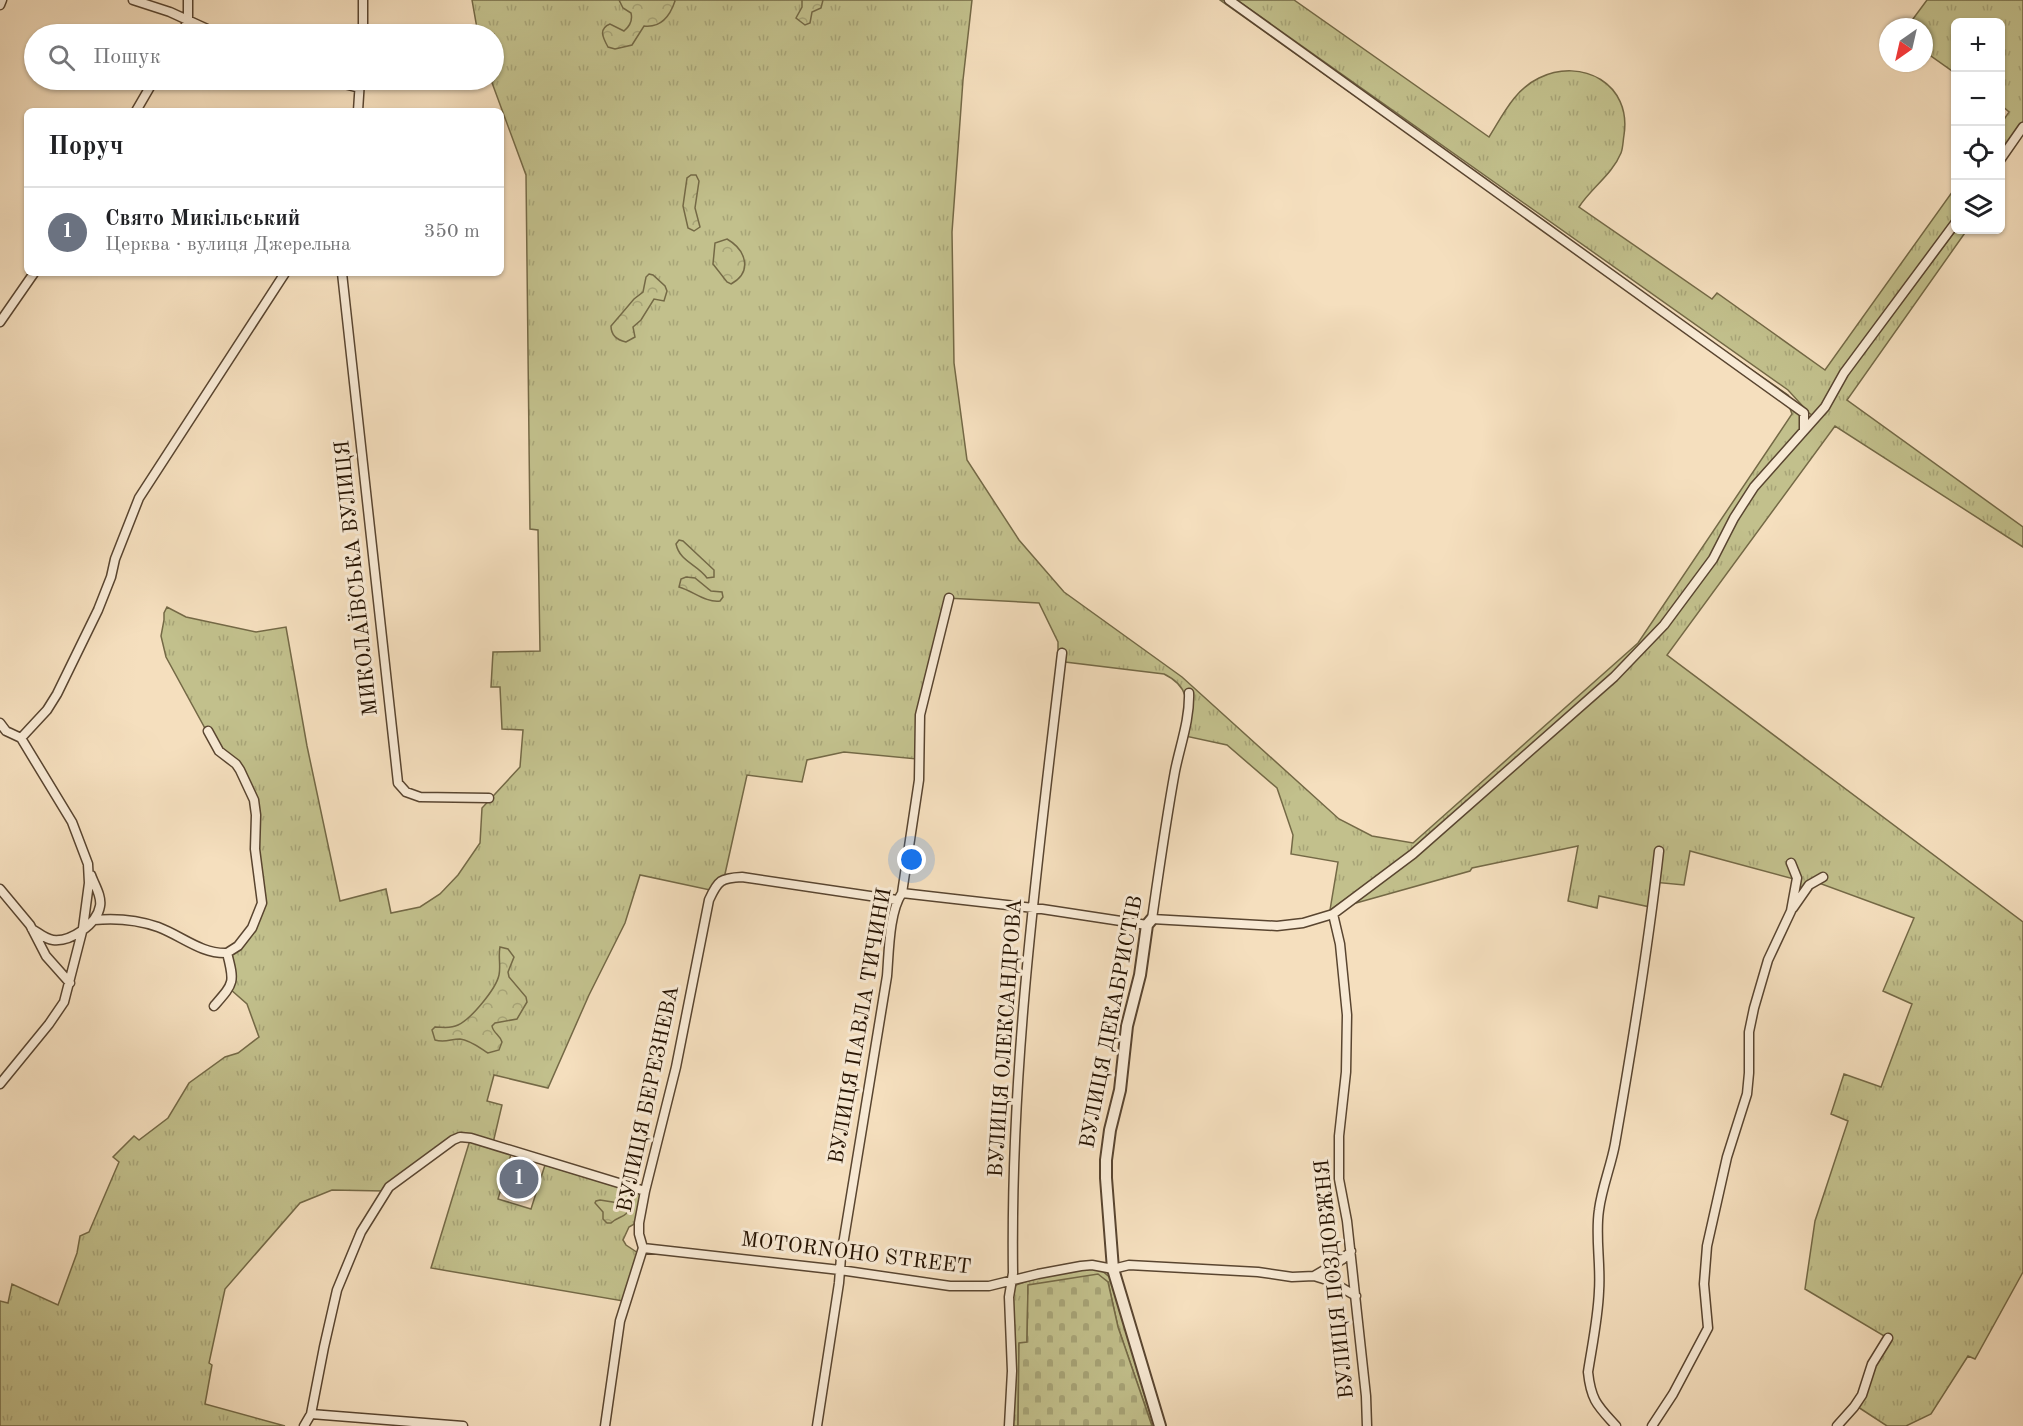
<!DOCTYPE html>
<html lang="uk">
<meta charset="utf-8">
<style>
body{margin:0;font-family:"Old Standard TT",serif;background:#f2f2f2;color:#202124}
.controls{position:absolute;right:18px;top:18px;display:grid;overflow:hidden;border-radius:9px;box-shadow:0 2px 4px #0004}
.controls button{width:54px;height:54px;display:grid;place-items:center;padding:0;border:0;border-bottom:2px solid #e0e0e0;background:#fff;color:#202124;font:30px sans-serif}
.compass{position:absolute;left:1879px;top:18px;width:54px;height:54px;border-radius:50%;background:#fff;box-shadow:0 2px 4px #0004;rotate:214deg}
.you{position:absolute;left:912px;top:860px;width:21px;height:21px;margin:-15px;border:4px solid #fff;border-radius:50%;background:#1a73e8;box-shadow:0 0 0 9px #1a73e833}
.badge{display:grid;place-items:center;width:39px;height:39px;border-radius:50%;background:#7c3aed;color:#fff;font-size:20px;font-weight:700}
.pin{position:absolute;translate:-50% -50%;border:3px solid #fff;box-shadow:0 2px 6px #0006}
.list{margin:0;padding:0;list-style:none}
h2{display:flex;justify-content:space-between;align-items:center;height:78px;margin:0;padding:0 24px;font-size:26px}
h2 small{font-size:20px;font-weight:400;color:#757577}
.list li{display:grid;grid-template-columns:39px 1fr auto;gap:18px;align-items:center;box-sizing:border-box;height:90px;padding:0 24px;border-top:2px solid #e0e0e0}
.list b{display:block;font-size:22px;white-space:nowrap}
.list p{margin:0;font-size:20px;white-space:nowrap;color:#757577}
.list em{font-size:20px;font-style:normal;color:#757577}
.icon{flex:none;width:33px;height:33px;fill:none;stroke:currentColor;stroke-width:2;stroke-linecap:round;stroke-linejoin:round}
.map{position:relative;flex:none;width:2023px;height:1426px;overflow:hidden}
.search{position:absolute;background:#fff;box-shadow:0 2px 4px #0004;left:24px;top:24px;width:480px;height:66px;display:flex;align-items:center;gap:15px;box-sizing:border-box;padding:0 21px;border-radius:33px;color:#757577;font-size:22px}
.panel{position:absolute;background:#fff;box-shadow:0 2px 4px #0004;left:24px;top:108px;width:480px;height:168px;border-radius:9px}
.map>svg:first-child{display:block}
</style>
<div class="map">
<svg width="2023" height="1426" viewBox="0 0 2023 1426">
<defs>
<pattern id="grass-tufts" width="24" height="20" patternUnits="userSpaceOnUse" patternTransform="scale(1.5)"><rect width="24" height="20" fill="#c2c08c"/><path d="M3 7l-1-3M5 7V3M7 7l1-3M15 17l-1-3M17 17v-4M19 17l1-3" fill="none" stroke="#a7a477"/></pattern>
<pattern id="forest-crowns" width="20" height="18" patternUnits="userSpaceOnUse" patternTransform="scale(1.5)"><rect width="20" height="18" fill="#c2c08c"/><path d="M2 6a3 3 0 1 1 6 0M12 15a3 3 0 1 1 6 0" fill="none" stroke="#a7a477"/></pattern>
<pattern id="cemetery-stones" width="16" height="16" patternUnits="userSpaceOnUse" patternTransform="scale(1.5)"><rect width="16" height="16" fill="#c2c08c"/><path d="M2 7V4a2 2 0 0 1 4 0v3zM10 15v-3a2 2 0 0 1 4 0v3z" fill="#a7a477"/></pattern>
</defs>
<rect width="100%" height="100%" fill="#f5dfbe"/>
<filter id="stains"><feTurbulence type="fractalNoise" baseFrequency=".00333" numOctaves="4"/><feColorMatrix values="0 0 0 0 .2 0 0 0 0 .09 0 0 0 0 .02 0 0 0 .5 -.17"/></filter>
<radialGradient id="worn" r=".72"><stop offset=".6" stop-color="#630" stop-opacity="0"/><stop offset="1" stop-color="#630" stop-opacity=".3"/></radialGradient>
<!-- grass -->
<path fill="url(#grass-tufts)" stroke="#746946" stroke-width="1.5" d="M 472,0 L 972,0 L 963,80 L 952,232 L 954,363 L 967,460 L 1019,540 L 1064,592 L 1182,677 L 1339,819 L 1372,836 L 1413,843 L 1638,643 L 1792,414 L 1788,403 L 1220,0 L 1231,0 L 1624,281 L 1788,395 L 1801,413 L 1802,426 L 1782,450 L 1718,546 L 1662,623 L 1614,675 L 1412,851 L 1330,910 L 1338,862 L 1291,854 L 1293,835 L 1277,788 L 1227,745 L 1185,736 C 1187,708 1193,688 1164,674 L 1065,662 L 1058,653 L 1058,642 L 1039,603 L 946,598 L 918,714 L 917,759 L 844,752 L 807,760 L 802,782 L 747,775 L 725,874 L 728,876 L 710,890 L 640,875 L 625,923 L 589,995 L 548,1088 L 494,1075 L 487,1101 L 502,1105 L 493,1143 L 460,1136 L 384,1191 L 332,1190 L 300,1203 L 225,1289 L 209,1363 L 212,1365 L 205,1404 L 285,1426 L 0,1426 L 0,1301 L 8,1303 L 12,1284 L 58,1305 L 77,1253 L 80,1236 L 89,1232 L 119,1162 L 113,1157 L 134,1136 L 139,1140 L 168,1118 L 189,1083 L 225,1057 L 238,1053 L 259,1037 L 247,1004 L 230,989 L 233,948 L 251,927 L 260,903 L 253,802 L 239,771 L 218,752 L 166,657 L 161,636 L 164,620 L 164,613 L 167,607 L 186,617 L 256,632 L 286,627 L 307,746 L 340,901 L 386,889 L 391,913 L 420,907 L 440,894 L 458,875 L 480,843 L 482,808 L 520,767 L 523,730 L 502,729 L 500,687 L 491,687 L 493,652 L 540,651 L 538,530 L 530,529 L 526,175 L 491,80 L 494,80 L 494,34 L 478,34 Z
M 1237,0 L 1294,0 L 1489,137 C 1503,115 1514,90 1539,78 C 1582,57 1632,84 1624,135 C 1623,141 1623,148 1621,153 C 1612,175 1591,188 1579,207 L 1712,299 L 1717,293 L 1825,370 L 1955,188 L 1955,217 L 1841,372 L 1825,401 L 1812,415 L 1809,413 L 1788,390 Z
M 1927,0 L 2023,0 L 2023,122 L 2001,154 L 2001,124 L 2009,112 L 2001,105 L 2000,22 L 1956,22 L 1955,73 L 1924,51 L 1924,27 L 1907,27 Z
M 1956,230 L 1967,230 L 1847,400 L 2023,527 L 2023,547 L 1835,426 L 1667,655 L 2023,922 L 2023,1272 L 1975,1359 L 1968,1356 L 1931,1414 L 1906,1426 L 1887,1426 L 1858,1407 L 1859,1394 L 1886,1337 L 1805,1289 L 1815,1221 L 1848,1121 L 1831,1114 L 1844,1074 L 1881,1087 L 1912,1004 L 1883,991 L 1914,918 L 1819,883 L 1811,886 L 1793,913 L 1794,879 L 1690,851 L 1684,885 L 1653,882 L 1650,907 L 1599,896 L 1597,908 L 1568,901 L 1578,846 L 1472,868 L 1470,871 L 1349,905 L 1643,652 L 1726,538 L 1756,488 L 1830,404 L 1847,375 Z
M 470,1140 L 511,1154 L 498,1199 L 531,1209 L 545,1165 L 638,1193 L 641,1196 L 636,1223 L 629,1227 L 623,1240 L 626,1245 L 638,1253 L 623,1301 L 431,1268 Z
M 1092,1268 L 1101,1270 L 1113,1280 L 1157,1426 L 1152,1426 L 1118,1327 L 1108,1282 L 1028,1286 L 1027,1343 L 1019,1344 L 1018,1426 L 1011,1426 L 1011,1297 L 1016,1285 C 1040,1277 1066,1269 1092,1268 Z"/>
<!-- forest -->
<path fill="url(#forest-crowns)" stroke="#746946" stroke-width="1.5" d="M 619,0 L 674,0 L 675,1 C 670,16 661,28 644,26 L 632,45 L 615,49 L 608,47 C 603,38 598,29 610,24 L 624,31 C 630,26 633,21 631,13 L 623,8 Z
M 802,0 L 823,0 L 821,8 L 812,12 L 810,23 L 805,25 L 796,18 L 802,7 Z
M 691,175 L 696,175 L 699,181 L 695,208 L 700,227 L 694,231 L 688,228 L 683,206 L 687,178 Z
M 727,239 C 746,250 753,272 731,284 L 727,282 L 713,264 L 715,243 Z
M 649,274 L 653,275 L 665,286 L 667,291 L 664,301 L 654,299 L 641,320 L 633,327 L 635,337 L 626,342 C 617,340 611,335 611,326 L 634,299 L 643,292 L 646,277 Z
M 679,540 L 683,541 L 714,570 L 714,577 L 707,578 C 697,564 680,562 676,544 Z
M 686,577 L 695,578 L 711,591 L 722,592 L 723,597 L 720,601 C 706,603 693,591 679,587 L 681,579 Z
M 500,947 L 508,949 L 514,957 L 508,972 L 509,977 L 526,997 L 527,1002 L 517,1019 L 495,1023 L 492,1026 C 493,1033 500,1035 502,1042 L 499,1050 L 488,1053 C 480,1048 470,1040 460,1039 C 451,1039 445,1043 435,1040 L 432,1030 L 435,1027 C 443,1027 450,1029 458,1025 C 471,1019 496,989 499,975 C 501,966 498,956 500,947 Z
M 600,1200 L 625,1204 L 628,1206 L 627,1213 C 622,1218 617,1217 611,1223 L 607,1223 L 603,1219 L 603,1212 L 595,1203 L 596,1201 Z"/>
<!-- cemetery -->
<path fill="url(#cemetery-stones)" stroke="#746946" stroke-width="1.5" d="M 1098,1274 L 1108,1282 L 1118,1327 L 1152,1426 L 1018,1426 L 1019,1343 L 1027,1342 L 1028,1285 Z"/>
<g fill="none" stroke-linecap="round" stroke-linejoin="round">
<defs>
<path id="minor" d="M 133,0 L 170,12 L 218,34
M 363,0 L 363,34
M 1229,0 L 1804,413 L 1804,430
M 0,5 L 2,0
M 180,34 L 188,22 L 188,0
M 328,80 L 360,88
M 136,111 L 154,80
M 358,111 L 360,80
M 2000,160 L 2023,127
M 342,273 L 398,783 L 406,792 L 420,797 L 489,798
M 0,322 L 34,273
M 1189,693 C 1190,719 1180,746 1175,771 C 1166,820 1159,870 1152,919 L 1277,926 L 1303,923 L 1333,914 L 1413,854 L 1614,677 L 1664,625 L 1713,559 L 1734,518 L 1754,487 L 1825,407 L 1844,373 L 1956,222
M 0,723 L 6,731 L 21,738 L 72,822 L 88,864 L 89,883 L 83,928 L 64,1002 L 49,1024 L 0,1084
M 208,731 L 219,751 L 236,764 L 240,770 L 254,800 L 256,815 L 255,849 L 262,903 L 252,928 L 238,946 L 227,953 C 235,983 234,983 214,1006
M 21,738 L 47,710 L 57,694 L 98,610 L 111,577 L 115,559 L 139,498 L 285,273
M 0,889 L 30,925 L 46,956 L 70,983
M 902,893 L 1042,909 L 1147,925
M 1793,908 L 1809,885 L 1823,877
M 1333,914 L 1340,944 L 1347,1015 L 1346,1072 L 1339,1136 L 1339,1179 L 1347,1221 L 1366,1396 L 1367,1426
M 94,920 C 115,918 138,920 158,927 C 182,936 201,954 227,953
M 32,929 C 39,933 45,939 53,940 C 71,942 97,924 100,906 C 102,896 94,884 91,875
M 643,1248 L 840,1270 L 950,1286 L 989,1286 L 1038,1274 L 1081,1266 L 1092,1265 L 1113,1269 L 1129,1265 L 1258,1272 L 1292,1277 L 1314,1276 L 1330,1281 L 1356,1296
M 1314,1276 L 1343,1259 L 1351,1251
M 311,1414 L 463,1426
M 304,1426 L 311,1414 L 324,1347 L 337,1290 L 361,1232 L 389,1187 L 453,1140 L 460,1137 L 471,1138 L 645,1191
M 605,1426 L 620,1321 L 643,1248 L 639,1234 L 639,1223 L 645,1191 L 676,1067 L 709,900 C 718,880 721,878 742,877 L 897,900
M 817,1426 L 839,1283 L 841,1257 L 887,976 C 889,952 889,912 902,893 L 919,780 L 920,715 L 949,598
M 1009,1426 L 1012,1371 L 1009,1297 L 1013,1273 C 1010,1065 1038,859 1062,653
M 1616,1426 C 1598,1406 1591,1401 1588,1372 C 1592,1346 1598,1318 1599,1291 C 1601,1264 1595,1236 1599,1210 C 1602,1187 1611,1166 1615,1144 C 1632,1047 1648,949 1659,851
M 1652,1426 L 1673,1394 L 1708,1328 L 1704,1284 L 1707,1246 L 1727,1157 L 1747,1094 L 1749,1073 L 1749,1032 L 1754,1008 L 1768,960 L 1791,911 L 1797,878 L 1791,863
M 1837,1426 L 1854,1407 L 1862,1395 L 1872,1364 L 1888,1338"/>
<path id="tertiary" d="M 1152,919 L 1147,925 L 1140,975 L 1127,1026 L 1120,1090 L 1110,1130 L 1106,1160 L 1106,1178 L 1113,1269 L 1160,1426"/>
</defs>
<!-- minor casing -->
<use href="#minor" stroke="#594530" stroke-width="11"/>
<!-- tertiary casing -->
<use href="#tertiary" stroke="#594530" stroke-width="14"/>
<!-- minor -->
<use href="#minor" stroke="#f8ead5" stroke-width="8"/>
<!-- tertiary -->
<use href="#tertiary" stroke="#f8ead5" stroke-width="10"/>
</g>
<g text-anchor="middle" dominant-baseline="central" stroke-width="6" stroke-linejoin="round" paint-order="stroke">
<!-- street labels -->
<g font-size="21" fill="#251201" stroke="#f8ead5">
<text transform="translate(357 578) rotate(-96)">МИКОЛАЇВСЬКА ВУЛИЦЯ</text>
<text transform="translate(1112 1022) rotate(-79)">ВУЛИЦЯ ДЕКАБРИСТІВ</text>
<text transform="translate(861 1026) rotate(-80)">ВУЛИЦЯ ПАВЛА ТИЧИНИ</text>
<text transform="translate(1006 1038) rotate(-86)">ВУЛИЦЯ ОЛЕКСАНДРОВА</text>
<text transform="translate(649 1099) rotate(-78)">ВУЛИЦЯ БЕРЕЗНЕВА</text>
<text transform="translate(856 1254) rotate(7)">MOTORNOHO STREET</text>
<text transform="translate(1335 1279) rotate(-96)">ВУЛИЦЯ ПОЗДОВЖНЯ</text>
</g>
</g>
<rect width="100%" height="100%" filter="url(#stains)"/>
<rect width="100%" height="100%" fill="url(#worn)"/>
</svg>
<div class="controls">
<button>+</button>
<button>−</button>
<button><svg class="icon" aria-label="locate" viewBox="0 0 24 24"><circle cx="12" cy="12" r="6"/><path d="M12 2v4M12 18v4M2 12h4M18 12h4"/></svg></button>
<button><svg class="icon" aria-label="layers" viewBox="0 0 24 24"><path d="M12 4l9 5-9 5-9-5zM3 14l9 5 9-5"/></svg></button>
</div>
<svg class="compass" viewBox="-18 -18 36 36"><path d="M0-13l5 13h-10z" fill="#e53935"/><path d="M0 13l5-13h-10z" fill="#757577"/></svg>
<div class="you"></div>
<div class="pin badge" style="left:519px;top:1179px;background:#6b7280">1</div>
<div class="search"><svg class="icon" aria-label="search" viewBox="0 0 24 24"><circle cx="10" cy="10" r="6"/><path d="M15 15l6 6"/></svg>Пошук</div>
<section class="panel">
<h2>Поруч<small></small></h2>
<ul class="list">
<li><span class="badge" style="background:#6b7280">1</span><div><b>Свято Микільський</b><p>Церква · вулиця Джерельна</p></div><em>350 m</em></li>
</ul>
</section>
</div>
